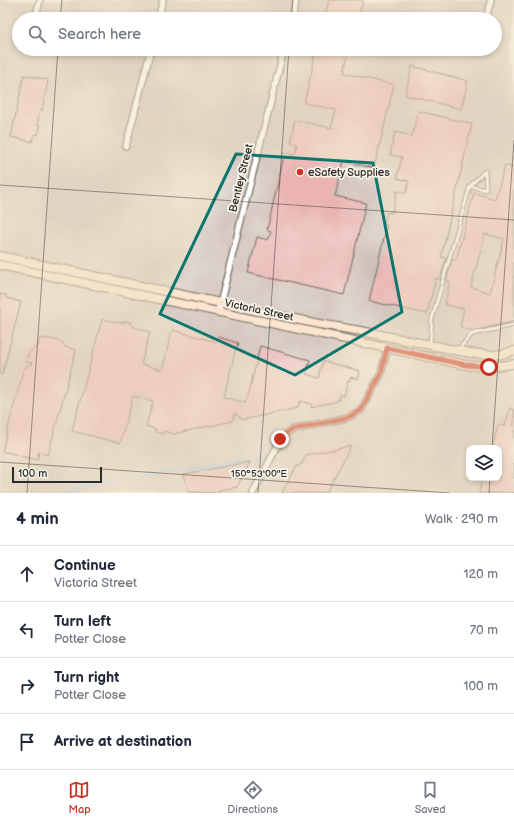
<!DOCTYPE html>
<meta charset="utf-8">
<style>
body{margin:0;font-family:"Balsamiq Sans",sans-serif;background:#f6f6f7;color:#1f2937}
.controls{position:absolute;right:12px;bottom:12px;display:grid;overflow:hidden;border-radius:8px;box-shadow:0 2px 6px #0003}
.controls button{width:36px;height:36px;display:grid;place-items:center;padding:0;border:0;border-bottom:1px solid #e0e1e3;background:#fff;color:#1f2937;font:20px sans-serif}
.scale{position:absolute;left:12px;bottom:10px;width:90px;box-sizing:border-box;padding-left:4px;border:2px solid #2b2b2b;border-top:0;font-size:11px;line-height:14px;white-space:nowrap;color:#2b2b2b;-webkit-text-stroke:3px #f7f3e8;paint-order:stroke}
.stop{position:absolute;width:12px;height:12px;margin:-9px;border:3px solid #c8321e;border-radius:50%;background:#fff}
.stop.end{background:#c8321e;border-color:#fff;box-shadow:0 1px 4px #0008}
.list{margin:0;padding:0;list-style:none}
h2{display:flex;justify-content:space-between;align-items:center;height:52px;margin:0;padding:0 16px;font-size:17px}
h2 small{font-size:13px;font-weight:400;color:#747a83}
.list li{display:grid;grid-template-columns:26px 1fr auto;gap:12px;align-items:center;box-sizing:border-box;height:56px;padding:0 16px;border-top:1px solid #e0e1e3}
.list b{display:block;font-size:15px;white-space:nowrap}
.list p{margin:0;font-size:13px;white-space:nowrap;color:#747a83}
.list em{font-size:13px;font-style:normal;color:#747a83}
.icon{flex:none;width:22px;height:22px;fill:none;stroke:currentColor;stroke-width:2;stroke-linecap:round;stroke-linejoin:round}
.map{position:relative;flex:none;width:514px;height:493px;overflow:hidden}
.search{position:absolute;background:#fff;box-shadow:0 2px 6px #0003;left:12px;right:12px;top:12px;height:44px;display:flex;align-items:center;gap:10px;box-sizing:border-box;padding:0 14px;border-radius:22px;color:#747a83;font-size:15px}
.sheet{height:276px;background:#fff}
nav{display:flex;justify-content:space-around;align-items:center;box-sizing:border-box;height:56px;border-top:1px solid #e0e1e3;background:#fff;font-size:11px;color:#747a83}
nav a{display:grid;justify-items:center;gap:2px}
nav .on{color:#c8321e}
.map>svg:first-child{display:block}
</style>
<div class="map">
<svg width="514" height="493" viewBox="0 0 514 493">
<rect width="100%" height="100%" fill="#f7f3e8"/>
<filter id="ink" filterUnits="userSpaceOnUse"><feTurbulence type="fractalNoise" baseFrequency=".025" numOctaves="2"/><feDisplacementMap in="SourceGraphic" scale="8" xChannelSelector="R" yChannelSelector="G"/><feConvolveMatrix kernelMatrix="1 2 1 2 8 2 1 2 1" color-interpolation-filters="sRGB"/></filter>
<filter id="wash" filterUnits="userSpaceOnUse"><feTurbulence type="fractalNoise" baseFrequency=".012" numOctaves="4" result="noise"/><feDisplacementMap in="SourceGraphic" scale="16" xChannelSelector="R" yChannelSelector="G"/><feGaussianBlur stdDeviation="0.9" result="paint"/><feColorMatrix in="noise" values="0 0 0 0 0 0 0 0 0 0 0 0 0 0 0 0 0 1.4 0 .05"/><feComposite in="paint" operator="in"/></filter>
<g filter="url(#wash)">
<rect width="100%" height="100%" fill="#f1e2c6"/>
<!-- industrial -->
<path fill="#cfc1ba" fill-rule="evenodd" d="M 0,0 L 514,0 L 514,493 L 0,493 ZM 19,19 L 495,19 L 495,49 L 19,49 ZM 469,448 L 499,448 L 499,478 L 469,478 Z"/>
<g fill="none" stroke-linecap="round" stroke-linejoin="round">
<!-- stream -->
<path stroke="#88b7f3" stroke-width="2" d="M 58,493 L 262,454"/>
</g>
<g id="blocks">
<!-- building -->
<path fill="#e9b4b2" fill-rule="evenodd" d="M 329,0 L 363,0 L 360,13 L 378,17 L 378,19 L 324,19 Z
M 317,49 L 349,49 L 344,73 L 394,85 L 374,168 L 344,161 L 335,196 L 366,203 L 344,295 L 248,273 L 257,237 L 268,240 L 271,231 L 267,230 L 285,152 L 295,154 L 297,144 L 290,142 L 295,120 L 331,128 L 336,110 L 304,103 Z
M 354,49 L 377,49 L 375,56 L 354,51 Z
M 412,66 L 468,81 L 461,109 L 405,95 Z
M 24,75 L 48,80 L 42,111 L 40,110 L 37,125 L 40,125 L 38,135 L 34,134 L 32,142 L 11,137 Z
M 418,111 L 472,124 L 441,257 L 446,258 L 440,279 L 436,278 L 427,314 L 369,301 L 387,225 L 384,224 L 387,212 L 392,213 L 397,191 L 406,193 L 409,181 L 397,178 L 402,157 L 390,155 L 395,132 L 412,136 Z
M 505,165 L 514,168 L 514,321 L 512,322 L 473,331 L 460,327 L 464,309 L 446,305 L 445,302 L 450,282 L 446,281 L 452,260 L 456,260 L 474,193 L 495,199 ZM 485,234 L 504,239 L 490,293 L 471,287 Z
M 0,294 L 6,295 L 6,298 L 21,302 L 2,375 L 0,374 Z
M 102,319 L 121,323 L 121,322 L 124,323 L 125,321 L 130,322 L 130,324 L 133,325 L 132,326 L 150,332 L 141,364 L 162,370 L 172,330 L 217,342 L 218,337 L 238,343 L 237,347 L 236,348 L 224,397 L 245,403 L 249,393 L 260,346 L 310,360 L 306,374 L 319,378 L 323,361 L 360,371 L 358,379 L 351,377 L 349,382 L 348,381 L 344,396 L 340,395 L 338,401 L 311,407 L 312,404 L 300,401 L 298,408 L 242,420 L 235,413 L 233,421 L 173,434 L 164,431 L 163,434 L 155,432 L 156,429 L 146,426 L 153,401 L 133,396 L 120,443 L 72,431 Z
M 41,338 L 45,339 L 47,338 L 62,342 L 65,347 L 76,350 L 48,455 L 39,452 L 37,460 L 2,451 L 24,368 L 32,363 L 26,362 L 29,352 L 40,344 L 38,340 Z
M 510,408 L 514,410 L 514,493 L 479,493 L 482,478 L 499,478 L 499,448 L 492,448 L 498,425 L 505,426 Z
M 351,446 L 326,493 L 282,493 L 296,467 L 302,464 L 306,455 Z
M 250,462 L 237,487 L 219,490 L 218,493 L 188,492 L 184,474 Z"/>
</g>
</g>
<g filter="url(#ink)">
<use href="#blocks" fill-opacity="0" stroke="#706b61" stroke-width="1"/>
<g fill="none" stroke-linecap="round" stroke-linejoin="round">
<defs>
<path id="lane" d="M 430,345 L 432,319 L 470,186 L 486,190 L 485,171 L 470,186
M 459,349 L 472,334 L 514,325"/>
<path id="street" d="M 35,19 L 40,0
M 158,19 L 163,0
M 292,19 L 296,0
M 486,19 L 491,0
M 126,146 L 151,49
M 218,312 L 284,49
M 253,493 L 281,439 L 286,434 L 292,430 L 349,417 L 361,410 L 381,374 L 387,349"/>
<path id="secondary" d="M 0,256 L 319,324 L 361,331 L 470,353 L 493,355 L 502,354 L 514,351
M 0,265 L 466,365 L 489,367 L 514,364"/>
</defs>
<!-- lane casing -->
<use href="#lane" stroke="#706b61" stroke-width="5"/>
<!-- street casing -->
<use href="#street" stroke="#706b61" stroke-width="8"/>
<!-- secondary casing -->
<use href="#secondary" stroke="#706b61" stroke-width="10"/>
<!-- lane -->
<use href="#lane" stroke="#fff" stroke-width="3"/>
<!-- street -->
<use href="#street" stroke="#fff" stroke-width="5.5"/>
<!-- secondary -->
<use href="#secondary" stroke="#fbe5cf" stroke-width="8"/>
</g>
</g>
<g fill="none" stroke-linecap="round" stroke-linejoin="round" filter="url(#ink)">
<!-- route -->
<path stroke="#c8321e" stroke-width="5" d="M 280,439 L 286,434 L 292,430 L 349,417 L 361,410 L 381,374 L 387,348 L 466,365 L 489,367"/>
</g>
<!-- marked area -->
<path d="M0 0H514V493H0ZM 236,154 L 373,163 L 402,312 L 295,375 L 160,314 Z" fill="#f1e2c6" fill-opacity=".55" fill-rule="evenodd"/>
<path fill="none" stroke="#0f766e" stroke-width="3" stroke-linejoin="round" d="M 236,154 L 373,163 L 402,312 L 295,375 L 160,314 Z"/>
<!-- ticks -->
<path fill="none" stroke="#2b2b2b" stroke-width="1" stroke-opacity="0.45" d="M 60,19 L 62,0M 291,19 L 293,0M 0,185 L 514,220M 492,448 L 514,140M 0,462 L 450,493M 27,493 L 58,49M 258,493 L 289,49M 489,493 L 490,478"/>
<!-- markers -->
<circle fill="#c8321e" stroke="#f7f3e8" stroke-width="1.5" cx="300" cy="172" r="4"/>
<g text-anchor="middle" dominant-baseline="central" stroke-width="3.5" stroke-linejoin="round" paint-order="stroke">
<!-- poi labels -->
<g font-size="11" fill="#2b2b2b" stroke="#f7f3e8" text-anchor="start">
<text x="308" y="172">eSafety Supplies</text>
</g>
<!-- street labels -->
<g font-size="11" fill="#2b2b2b" stroke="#f7f3e8">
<text transform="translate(241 178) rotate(-76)">Bentley Street</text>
<text transform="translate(259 310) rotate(12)">Victoria Street</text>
</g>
</g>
<g font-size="10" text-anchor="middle" fill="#2b2b2b" stroke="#f7f3e8" stroke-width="3.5" stroke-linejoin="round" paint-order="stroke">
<text x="259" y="477">150°53'00"E</text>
</g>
</svg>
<div class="controls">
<button><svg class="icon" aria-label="layers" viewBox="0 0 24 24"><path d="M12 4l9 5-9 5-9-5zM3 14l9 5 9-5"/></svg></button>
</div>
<div class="scale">100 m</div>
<div class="stop" style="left:489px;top:367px"></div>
<div class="stop end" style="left:280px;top:439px"></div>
<div class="search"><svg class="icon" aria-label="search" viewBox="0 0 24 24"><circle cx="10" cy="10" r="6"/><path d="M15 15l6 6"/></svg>Search here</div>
</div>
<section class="sheet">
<h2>4 min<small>Walk · 290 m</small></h2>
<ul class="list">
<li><svg class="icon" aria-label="ahead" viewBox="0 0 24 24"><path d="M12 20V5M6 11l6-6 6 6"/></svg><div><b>Continue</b><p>Victoria Street</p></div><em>120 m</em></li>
<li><svg class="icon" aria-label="left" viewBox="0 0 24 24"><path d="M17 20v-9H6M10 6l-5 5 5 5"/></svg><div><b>Turn left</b><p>Potter Close</p></div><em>70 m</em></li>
<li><svg class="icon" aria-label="right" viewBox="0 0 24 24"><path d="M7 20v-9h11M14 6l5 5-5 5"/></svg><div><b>Turn right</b><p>Potter Close</p></div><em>100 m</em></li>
<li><svg class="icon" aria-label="arrive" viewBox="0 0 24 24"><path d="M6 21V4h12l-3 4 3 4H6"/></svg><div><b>Arrive at destination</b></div></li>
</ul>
</section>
<nav>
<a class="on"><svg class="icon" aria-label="map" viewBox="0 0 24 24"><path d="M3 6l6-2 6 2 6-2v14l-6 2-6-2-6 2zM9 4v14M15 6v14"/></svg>Map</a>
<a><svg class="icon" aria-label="directions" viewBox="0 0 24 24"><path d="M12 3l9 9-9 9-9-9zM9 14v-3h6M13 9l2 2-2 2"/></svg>Directions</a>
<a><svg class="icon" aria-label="saved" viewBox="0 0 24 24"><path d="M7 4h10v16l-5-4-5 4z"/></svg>Saved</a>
</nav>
